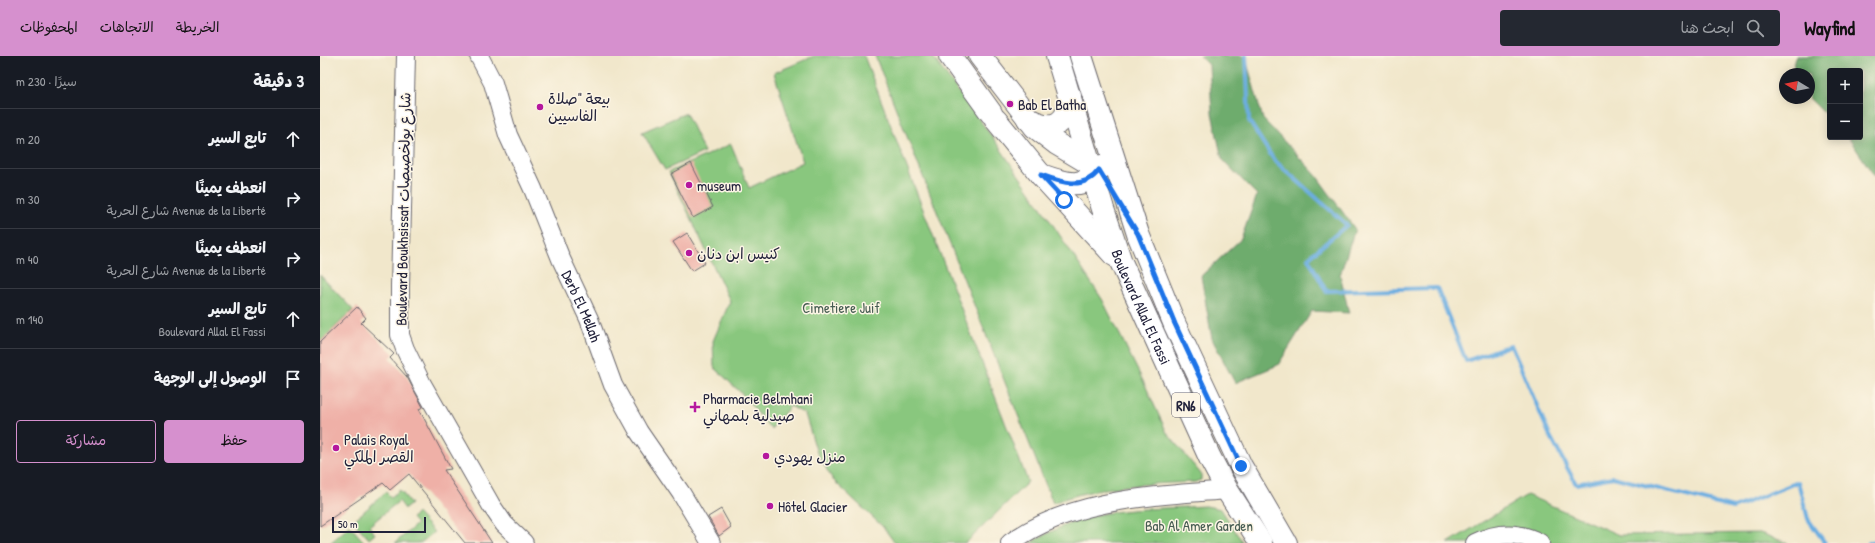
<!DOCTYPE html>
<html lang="ar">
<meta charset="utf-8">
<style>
body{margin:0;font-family:"Patrick Hand","Playpen Sans Arabic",sans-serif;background:#242831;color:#f1f3f6;direction:rtl}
.controls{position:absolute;right:12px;top:12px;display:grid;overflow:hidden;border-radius:4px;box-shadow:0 2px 10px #0003}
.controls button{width:36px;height:36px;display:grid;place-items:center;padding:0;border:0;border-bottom:1px solid #363941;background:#171b24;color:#f1f3f6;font:20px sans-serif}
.compass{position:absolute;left:1459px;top:12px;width:36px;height:36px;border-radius:50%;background:#171b24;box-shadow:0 2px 10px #0003;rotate:280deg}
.scale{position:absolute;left:12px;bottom:10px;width:94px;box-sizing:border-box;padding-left:4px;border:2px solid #22223b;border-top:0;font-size:11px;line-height:14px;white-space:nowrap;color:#22223b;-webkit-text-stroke:3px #fcf5e5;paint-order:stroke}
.stop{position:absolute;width:12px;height:12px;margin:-9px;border:3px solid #1a73e8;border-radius:50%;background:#fff}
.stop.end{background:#1a73e8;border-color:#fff;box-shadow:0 1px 4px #0008}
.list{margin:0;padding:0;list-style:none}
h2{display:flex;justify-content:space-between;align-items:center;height:52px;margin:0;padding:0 16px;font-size:17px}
h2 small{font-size:13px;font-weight:400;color:#9ea1a6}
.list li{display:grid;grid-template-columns:26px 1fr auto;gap:12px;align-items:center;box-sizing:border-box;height:60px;padding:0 16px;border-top:1px solid #363941}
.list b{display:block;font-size:15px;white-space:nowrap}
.list p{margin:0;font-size:13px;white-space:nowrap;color:#9ea1a6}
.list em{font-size:13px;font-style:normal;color:#9ea1a6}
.actions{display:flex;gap:8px;padding:12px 16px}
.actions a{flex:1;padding:9px 0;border:1px solid #d690ce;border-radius:4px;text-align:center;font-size:14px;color:#d690ce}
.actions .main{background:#d690ce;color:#111}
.icon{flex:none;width:22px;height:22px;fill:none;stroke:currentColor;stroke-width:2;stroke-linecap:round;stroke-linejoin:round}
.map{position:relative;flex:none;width:1555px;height:487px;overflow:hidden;direction:ltr}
header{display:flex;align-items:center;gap:24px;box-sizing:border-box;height:56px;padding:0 20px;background:#d690ce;color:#111}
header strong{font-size:19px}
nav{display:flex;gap:22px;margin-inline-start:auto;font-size:14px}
.search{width:280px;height:36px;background:#242831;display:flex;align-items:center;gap:10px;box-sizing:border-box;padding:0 14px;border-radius:4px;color:#9ea1a6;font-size:15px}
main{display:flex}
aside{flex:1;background:#171b24}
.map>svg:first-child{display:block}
</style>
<header>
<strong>Wayfind</strong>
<div class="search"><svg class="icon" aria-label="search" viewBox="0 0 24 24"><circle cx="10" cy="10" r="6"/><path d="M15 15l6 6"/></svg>ابحث هنا</div>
<nav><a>الخريطة</a><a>الاتجاهات</a><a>المحفوظات</a></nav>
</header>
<main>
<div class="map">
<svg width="1555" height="487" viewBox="0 0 1555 487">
<rect width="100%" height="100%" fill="#fcf5e5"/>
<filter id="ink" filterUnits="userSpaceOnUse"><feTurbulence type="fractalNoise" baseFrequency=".025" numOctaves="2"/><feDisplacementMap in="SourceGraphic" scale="8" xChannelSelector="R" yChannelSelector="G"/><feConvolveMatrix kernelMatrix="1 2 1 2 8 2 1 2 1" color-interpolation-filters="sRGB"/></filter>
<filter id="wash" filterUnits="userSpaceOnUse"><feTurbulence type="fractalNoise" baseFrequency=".012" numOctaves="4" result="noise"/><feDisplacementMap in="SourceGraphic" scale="16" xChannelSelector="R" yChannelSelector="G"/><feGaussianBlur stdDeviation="0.9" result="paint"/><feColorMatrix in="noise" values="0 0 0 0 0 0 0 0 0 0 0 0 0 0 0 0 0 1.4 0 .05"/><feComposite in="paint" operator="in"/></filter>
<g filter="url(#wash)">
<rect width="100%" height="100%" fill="#f1e7cb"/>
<!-- green -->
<path fill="#89c77e" stroke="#56745c" d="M 494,0 L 544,0 L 708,426 L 646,487 L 575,487 L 563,471 L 513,424 L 497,397 L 485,358 L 470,350 L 451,373 L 422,338 L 394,311 L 393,285 L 410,245 L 349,116 L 411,88 L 429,132 L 483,106 L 454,17 Z
M 555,0 L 612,0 L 673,82 L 733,169 L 782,243 L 826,331 L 847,377 L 881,418 L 881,424 L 875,426 C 827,428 778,429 733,447 Z
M 366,57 L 384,96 L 345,114 L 322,76 Z
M 0,219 L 33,254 L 0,286 Z
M 80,434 L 91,448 L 85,453 L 79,445 L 49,470 L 55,478 L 49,483 L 33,465 L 66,436 L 71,441 Z
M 1207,439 L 1299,479 L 1440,477 L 1468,487 L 1128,487 Z
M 886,450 L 901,453 L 923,487 L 710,487 C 734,473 761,461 787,457 C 820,452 853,452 886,450 Z
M 97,457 L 114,476 L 101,487 L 75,487 L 97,468 L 92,462 Z
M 30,470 L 45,487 L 10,487 Z"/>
<!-- forest -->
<path fill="#6eac6d" stroke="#486754" d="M 880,0 L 925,0 L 943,63 L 996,119 L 1035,173 L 1020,219 L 1029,257 L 992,255 L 958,309 L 915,327 L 892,283 L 881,220 L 921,183 L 937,139 L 902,103 L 892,57 L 889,9 Z
M 1476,0 L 1555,0 L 1555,121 L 1528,81 L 1540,81 L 1540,15 L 1510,15 L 1510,63 L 1489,42 L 1489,18 L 1472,18 Z"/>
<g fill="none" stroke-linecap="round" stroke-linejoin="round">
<!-- stream -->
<path stroke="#6caee1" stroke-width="4" d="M 926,0 L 929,65 L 954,104 L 1027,169 L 988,202 L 1006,235 L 1117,232 L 1146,305 L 1191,289 L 1230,380 L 1256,428 L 1293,421 L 1413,452 L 1478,426 L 1488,463 L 1505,487
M 1549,487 L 1555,485"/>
</g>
<g id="blocks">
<!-- building -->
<path fill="#efb0a7" d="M 371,107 L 393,151 L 373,162 L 351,118 Z
M 367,177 L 385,207 L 372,215 L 353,186 Z
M 37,251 L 46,262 L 41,267 L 74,298 L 70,302 L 87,321 L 103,351 L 99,353 L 131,413 L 124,414 L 172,487 L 145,487 L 89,418 L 70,434 L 63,427 L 0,470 L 0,286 Z
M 401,453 L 411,471 L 399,480 L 388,461 Z"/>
</g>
</g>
<g filter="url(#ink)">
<use href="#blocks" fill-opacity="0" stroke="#6a676d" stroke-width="1"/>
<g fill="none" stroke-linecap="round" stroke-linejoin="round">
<defs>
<g id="minor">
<path d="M 86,0 L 80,230 L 80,279 L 85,293 L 102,328 L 171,449 L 184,468 L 204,487"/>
<path id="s1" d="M 159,0 L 173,27 L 188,79 L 213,133 L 241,203 L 269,263 L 293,329 L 319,376 L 361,437 L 391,487"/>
<path d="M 690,487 C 752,442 834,440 907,434"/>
<path d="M 1155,487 C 1177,476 1198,475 1220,487"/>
</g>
<g id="major">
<path d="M 630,0 L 671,57"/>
<path d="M 660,0 L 715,71 L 737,88 L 774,110"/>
<path id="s2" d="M 737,0 L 783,153 L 801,206 L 890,402 L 907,434 L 941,487"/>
<path d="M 761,0 L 818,178 L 855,269 L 921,410 L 966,487"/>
<path d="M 708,63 C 733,76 748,69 750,40"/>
<path d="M 676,64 L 721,119 L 794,199"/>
<path d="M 721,119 C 743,127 767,136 781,110"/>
</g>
</defs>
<!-- minor casing -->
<use href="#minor" stroke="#6a676d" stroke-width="20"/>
<!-- major casing -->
<use href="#major" stroke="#6a676d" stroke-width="24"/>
<!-- minor -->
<use href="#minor" stroke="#fff" stroke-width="18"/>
<!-- major -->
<use href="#major" stroke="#fff" stroke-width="22"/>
</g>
</g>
<g fill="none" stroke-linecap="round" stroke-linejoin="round" filter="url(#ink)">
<!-- route -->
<path stroke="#1a73e8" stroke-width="5" d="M 744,144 L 721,119 C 740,126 764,135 779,114 L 818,178 L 855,268 L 921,410"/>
</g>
<!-- markers -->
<g fill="#b5179e" stroke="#fcf5e5" stroke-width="1.5">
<circle cx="690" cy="48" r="4"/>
<circle cx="220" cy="51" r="4"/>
<circle cx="369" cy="129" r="4"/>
<circle cx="369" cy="197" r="4"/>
<path d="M373 345h4v4h4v4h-4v4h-4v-4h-4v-4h4z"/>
<circle cx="16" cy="392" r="4"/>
<circle cx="446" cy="400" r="4"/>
<circle cx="450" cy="450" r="4"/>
</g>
<g text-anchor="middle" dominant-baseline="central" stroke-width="3" stroke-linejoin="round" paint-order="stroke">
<!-- shield labels -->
<rect fill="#fcf5e5" stroke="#63616e" stroke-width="1" x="852" y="337" width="28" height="24" rx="3"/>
<g font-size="14" font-weight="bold" fill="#22223b">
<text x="866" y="349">RN6</text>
</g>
<!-- poi labels -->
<g font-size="15" fill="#22223b" stroke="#fcf5e5" text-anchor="start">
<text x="228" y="42">بيعة "صلاة<tspan x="228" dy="17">الفاسيين</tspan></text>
<text x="698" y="48">Bab El Batha</text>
<text x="377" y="129">museum</text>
<text x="377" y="197">كنيس ابن دنان</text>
<text x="383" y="342">Pharmacie Belmhani<tspan x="383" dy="17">صيدلية بلمهاني</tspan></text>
<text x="24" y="383">Palais Royal<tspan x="24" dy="17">القصر الملكي</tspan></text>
<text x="454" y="400">منزل يهودي</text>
<text x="458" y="450">Hôtel Glacier</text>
</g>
<!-- street labels -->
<g font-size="15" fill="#22223b" stroke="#fcf5e5">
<text transform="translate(83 153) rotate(-89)">Boulevard Boukhsissat شارع بولخصيصات</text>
<text stroke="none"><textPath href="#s1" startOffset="271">Derb El Mellah</textPath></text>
<text stroke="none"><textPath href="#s2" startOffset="265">Boulevard Allal El Fassi</textPath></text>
</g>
<!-- park labels -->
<g font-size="15" fill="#465c52" stroke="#fcf5e5">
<text x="521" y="251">Cimetiere Juif</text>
<text x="879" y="469">Bab Al Amer Garden</text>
</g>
</g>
</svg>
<div class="controls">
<button>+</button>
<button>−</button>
</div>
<svg class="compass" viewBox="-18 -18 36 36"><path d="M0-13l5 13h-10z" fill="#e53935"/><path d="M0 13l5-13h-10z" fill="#9ea1a6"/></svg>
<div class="scale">50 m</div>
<div class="stop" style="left:744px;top:144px"></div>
<div class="stop end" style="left:921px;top:410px"></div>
</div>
<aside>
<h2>3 دقيقة<small>سيرًا · 230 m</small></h2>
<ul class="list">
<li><svg class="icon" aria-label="ahead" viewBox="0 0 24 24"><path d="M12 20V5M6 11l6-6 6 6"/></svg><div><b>تابع السير</b></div><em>20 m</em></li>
<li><svg class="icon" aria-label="right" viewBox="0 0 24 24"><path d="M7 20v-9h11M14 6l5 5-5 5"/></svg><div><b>انعطف يمينًا</b><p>Avenue de la Liberté شارع الحرية</p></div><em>30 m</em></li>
<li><svg class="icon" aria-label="right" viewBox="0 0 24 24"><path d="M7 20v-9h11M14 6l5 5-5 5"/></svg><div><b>انعطف يمينًا</b><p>Avenue de la Liberté شارع الحرية</p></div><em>40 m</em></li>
<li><svg class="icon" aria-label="ahead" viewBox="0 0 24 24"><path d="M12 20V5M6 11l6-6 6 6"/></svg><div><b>تابع السير</b><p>Boulevard Allal El Fassi</p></div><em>140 m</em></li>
<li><svg class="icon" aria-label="arrive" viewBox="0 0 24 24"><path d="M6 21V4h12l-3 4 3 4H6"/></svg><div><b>الوصول إلى الوجهة</b></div></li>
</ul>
<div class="actions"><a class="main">حفظ</a><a>مشاركة</a></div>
</aside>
</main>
